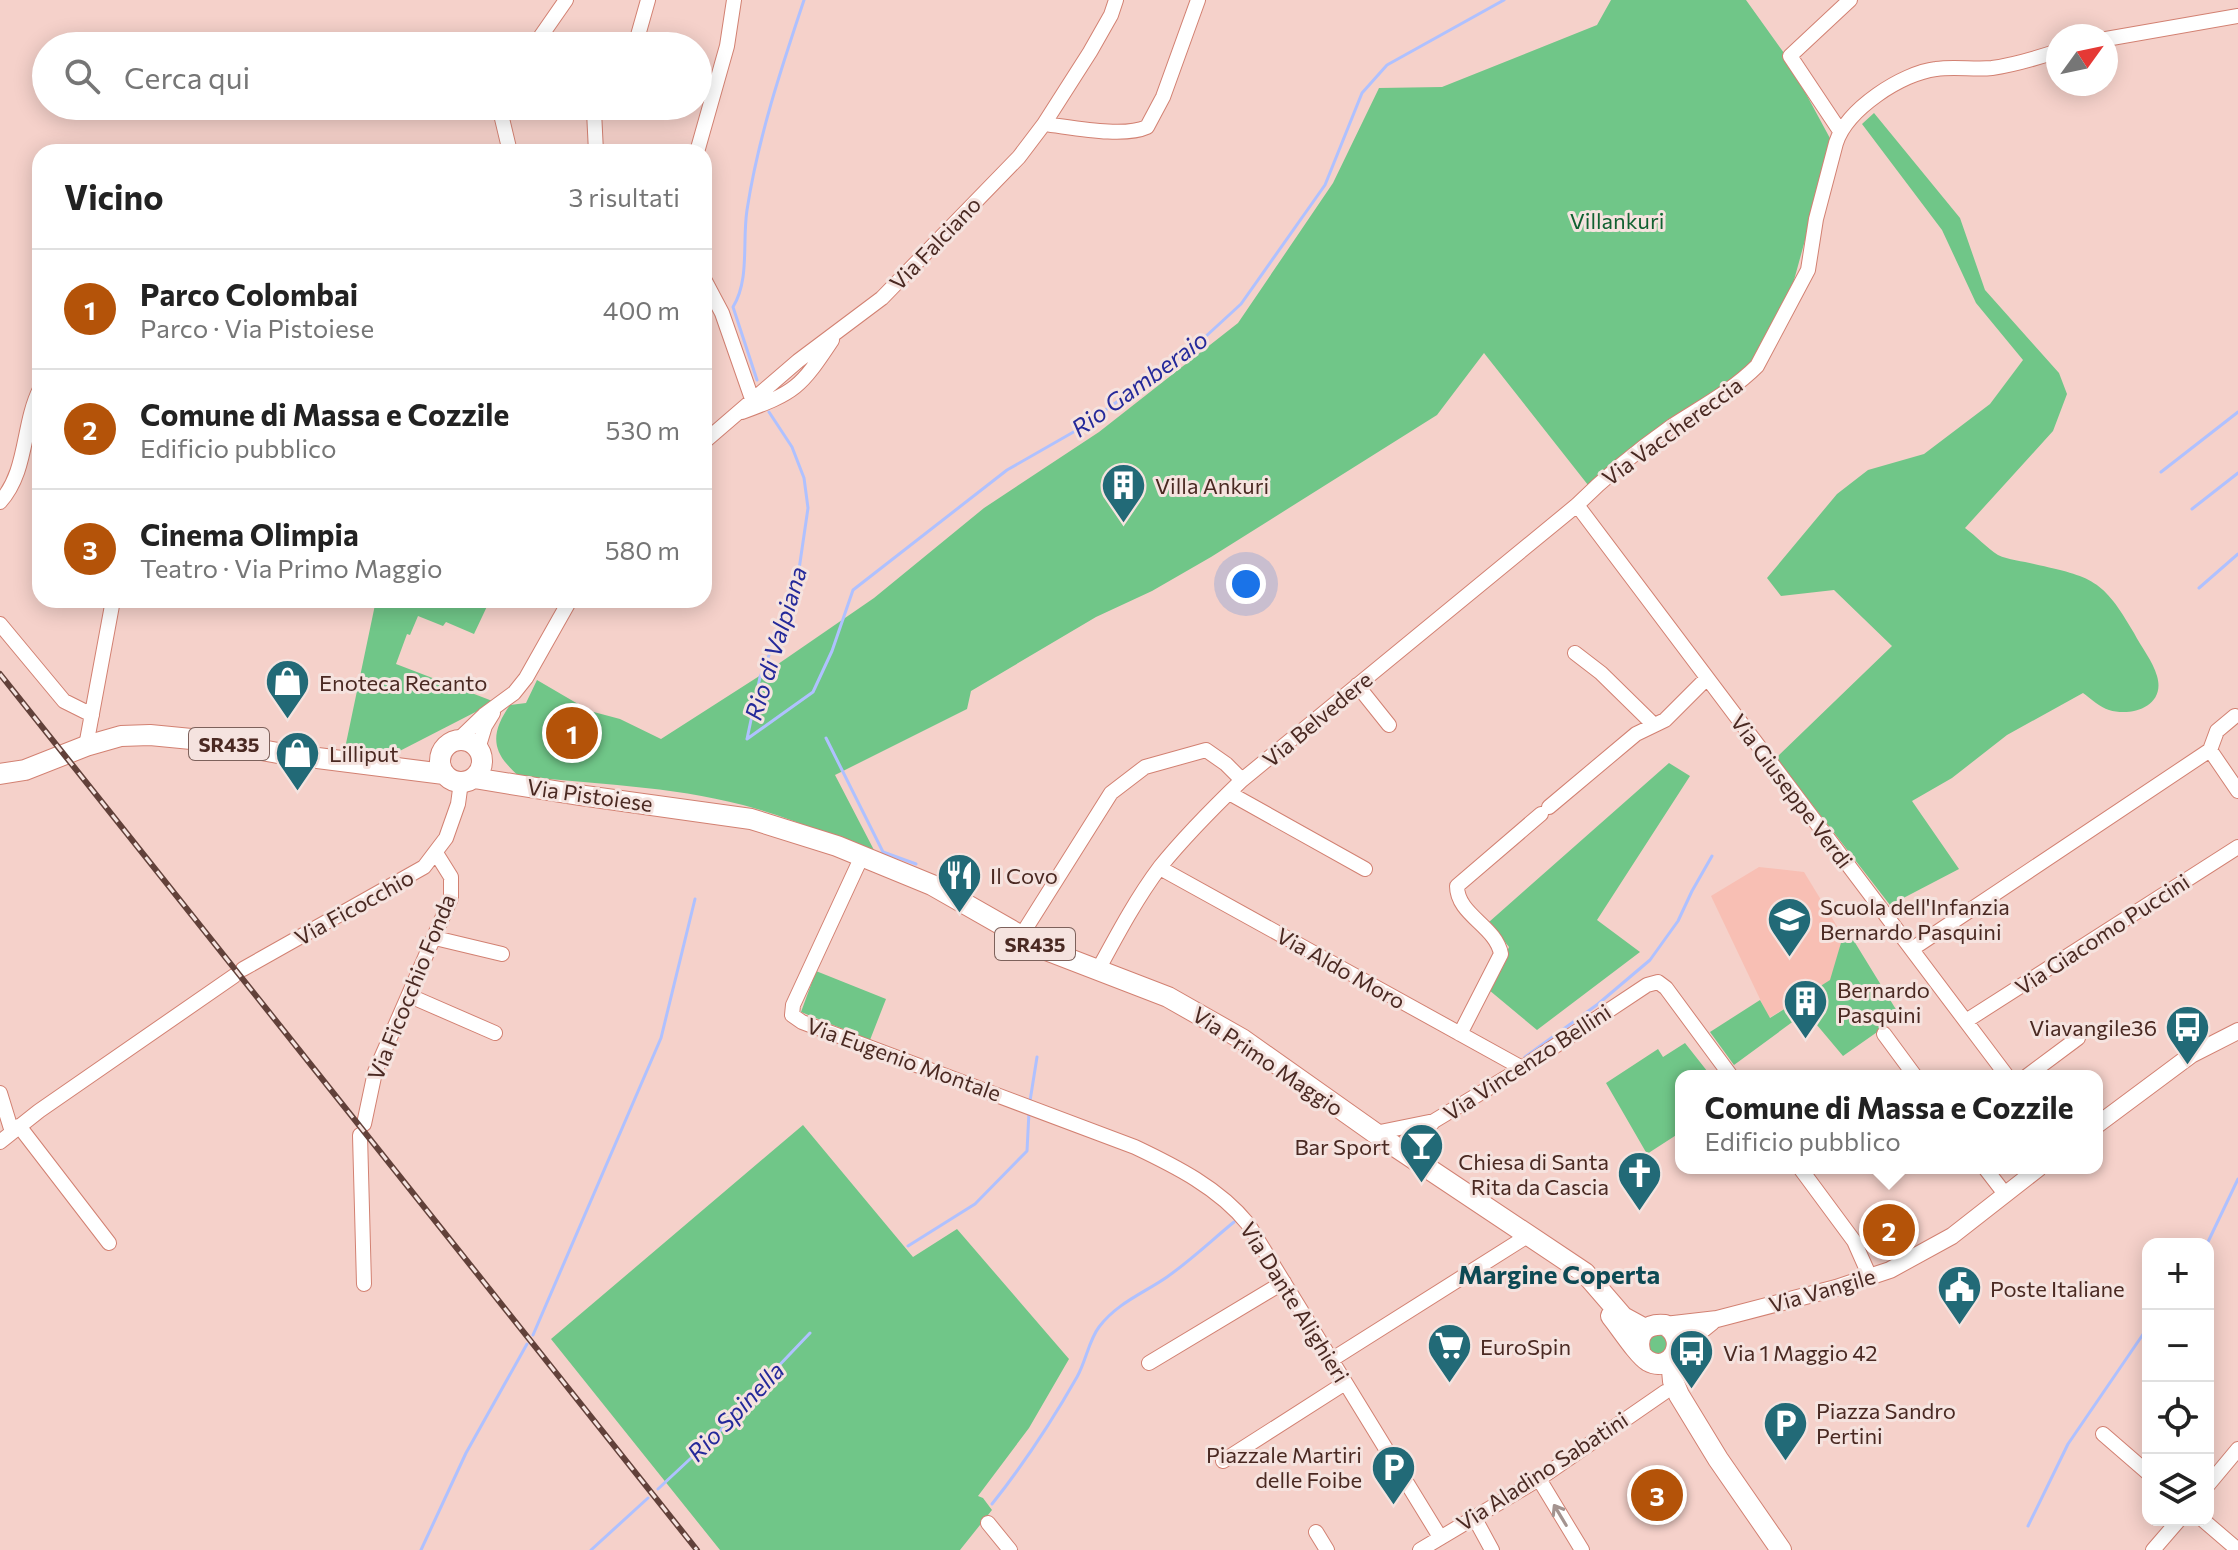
<!DOCTYPE html>
<html lang="it">
<meta charset="utf-8">
<style>
body{margin:0;font-family:Commissioner,sans-serif;background:#f6f6f6;color:#222}
.controls{position:absolute;right:24px;bottom:24px;display:grid;overflow:hidden;border-radius:16px;box-shadow:0 4px 20px #0003}
.controls button{width:72px;height:72px;display:grid;place-items:center;padding:0;border:0;border-bottom:2px solid #e0e0e0;background:#fff;color:#222;font:40px sans-serif}
.compass{position:absolute;left:2046px;top:24px;width:72px;height:72px;border-radius:50%;background:#fff;box-shadow:0 4px 20px #0003;rotate:57deg}
.you{position:absolute;left:1246px;top:584px;width:28px;height:28px;margin:-20px;border:6px solid #fff;border-radius:50%;background:#1a73e8;box-shadow:0 0 0 12px #1a73e833}
.badge{display:grid;place-items:center;width:52px;height:52px;border-radius:50%;background:#b45309;color:#fff;font-size:26px;font-weight:700}
.pin{position:absolute;translate:-50% -50%;border:4px solid #fff;box-shadow:0 2px 8px #0006}
.popup{position:absolute;left:1675px;top:1070px;width:428px;height:104px;box-sizing:border-box;display:grid;place-content:center;border-radius:16px;background:#fff;filter:drop-shadow(0 2px 6px #0005);font-size:26px;white-space:nowrap;color:#767676}
.popup b{font-size:30px;color:#222}
.popup::after{content:'';position:absolute;left:50%;top:100%;margin-left:-16px;border:16px solid transparent;border-top-color:#fff}
.list{margin:0;padding:0;list-style:none}
h2{display:flex;justify-content:space-between;align-items:center;height:104px;margin:0;padding:0 32px;font-size:34px}
h2 small{font-size:26px;font-weight:400;color:#767676}
.list li{display:grid;grid-template-columns:52px 1fr auto;gap:24px;align-items:center;box-sizing:border-box;height:120px;padding:0 32px;border-top:2px solid #e0e0e0}
.list b{display:block;font-size:30px;white-space:nowrap}
.list p{margin:0;font-size:26px;white-space:nowrap;color:#767676}
.list em{font-size:26px;font-style:normal;color:#767676}
.icon{flex:none;width:44px;height:44px;fill:none;stroke:currentColor;stroke-width:2;stroke-linecap:round;stroke-linejoin:round}
.map{position:relative;flex:none;width:2238px;height:1550px;overflow:hidden}
.search{position:absolute;background:#fff;box-shadow:0 4px 20px #0003;left:32px;top:32px;width:680px;height:88px;display:flex;align-items:center;gap:20px;box-sizing:border-box;padding:0 28px;border-radius:44px;color:#767676;font-size:30px}
.panel{position:absolute;background:#fff;box-shadow:0 4px 20px #0003;left:32px;top:144px;width:680px;height:464px;border-radius:24px}
.map>svg:first-child{display:block}
</style>
<div class="map">
<svg width="2238" height="1550" viewBox="0 0 2238 1550">
<rect width="100%" height="100%" fill="#f5d1ca"/>
<!-- built -->
<path fill="#f8bfb4" d="M 1759,867 L 1804,872 L 1843,936 L 1831,980 L 1769,1018 L 1711,896 Z"/>
<!-- green -->
<path fill="#70c688" d="M 1611,0 L 1746,0 L 1784,53 L 1832,142 L 1788,302 L 1753,364 L 1588,485 L 1484,353 L 1437,415 L 1211,557 L 1152,591 L 1096,617 L 971,691 L 967,709 L 835,775 L 875,852 C 832,836 788,817 743,805 C 670,786 593,784 519,776 C 492,753 489,735 510,705 L 526,703 L 537,680 L 590,711 L 620,719 L 661,739 L 781,662 L 874,598 L 984,508 L 1099,432 L 1238,323 L 1333,183 L 1379,88 L 1442,87 L 1597,25 Z
M 1874,113 L 1960,218 L 1985,290 L 2059,373 L 2067,394 L 2053,431 L 1965,528 C 1976,536 1987,548 1998,555 C 2008,560 2023,561 2034,564 C 2092,577 2103,579 2134,633 C 2141,647 2153,661 2157,676 C 2166,706 2132,717 2109,710 C 2100,707 2091,699 2083,693 L 2007,735 L 1952,778 L 1912,801 L 1959,869 L 1890,905 L 1776,758 L 1892,646 L 1834,590 L 1781,596 L 1767,578 L 1837,494 L 1868,470 L 1924,454 L 1990,404 L 2023,360 L 1976,303 L 1942,230 L 1862,124 Z
M 376,600 L 490,600 L 474,634 L 446,622 L 443,626 L 418,616 L 410,635 L 407,634 L 396,664 L 495,702 L 386,758 L 344,753 Z
M 1669,763 L 1690,776 L 1597,920 L 1640,952 L 1537,1030 L 1489,990 L 1509,947 L 1489,922 Z
M 1843,936 L 1854,941 L 1900,1016 L 1843,1056 L 1806,1012 L 1734,1065 L 1710,1032 L 1760,1000 L 1770,1018 L 1830,980 Z
M 816,971 L 886,999 L 870,1040 L 801,1012 Z
M 1685,1043 L 1711,1076 L 1681,1076 L 1681,1132 L 1647,1154 L 1606,1083 L 1658,1049 L 1663,1057 Z
M 803,1125 L 913,1257 L 957,1229 L 1069,1359 L 1029,1428 L 978,1496 L 983,1498 L 992,1510 L 960,1550 L 720,1550 L 551,1339 Z
M 1657,1332 L 1668,1339 L 1666,1352 L 1658,1355 L 1649,1352 L 1647,1339 Z"/>
<g fill="none" stroke-linecap="round" stroke-linejoin="round">
<!-- stream -->
<path stroke="#afc1ff" stroke-width="3" d="M 757,380 L 733,307 C 750,279 742,242 747,210 C 758,138 781,69 804,0
M 2161,472 L 2238,412
M 2192,509 L 2238,473
M 2199,588 L 2238,554
M 826,738 L 883,852 L 916,864
M 747,739 L 813,692 L 832,651 L 853,590 L 1007,470 L 1077,430 L 1192,349 L 1241,304 L 1325,185 L 1362,93 L 1387,65 L 1504,0
M 747,739 L 760,677 L 796,590 L 808,508 L 804,478 L 792,447 L 769,412
M 1525,1057 L 1598,1004 L 1650,960 L 1678,921 L 1692,891 L 1712,856
M 1030,1101 L 1037,1057
M 2207,1244 L 2238,1179
M 908,1246 L 975,1204 L 1027,1151 L 1029,1112
M 533,1335 L 661,1038 L 695,899
M 658,1489 L 721,1430 L 728,1419 L 810,1333
M 992,1504 C 1023,1465 1052,1421 1077,1377 C 1086,1361 1089,1340 1099,1327 C 1117,1303 1144,1293 1167,1277 C 1191,1260 1212,1240 1234,1222
M 2028,1526 L 2068,1444 L 2148,1327
M 421,1550 L 466,1453 L 527,1344
M 591,1550 L 648,1498"/>
<defs>
<path id="minor" d="M 2106,39 L 2238,16
M 534,46 L 566,0
M 635,46 L 648,0
M 499,106 L 510,152
M 1044,124 C 1071,127 1123,138 1147,127 L 1163,97 L 1198,0
M 1840,131 L 1790,56 L 1850,0
M 596,152 L 594,111 L 598,106
M 697,152 L 727,46 L 734,0
M 704,279 L 722,313 L 752,399
M 742,412 C 796,392 800,388 832,340
M 704,442 L 798,361 L 882,298 L 1019,157 L 1044,124 L 1090,52 L 1111,15 L 1116,0
M 0,502 C 28,471 22,425 40,389
M 1577,505 L 2007,1076
M 0,624 L 64,701 L 92,715
M 1575,653 L 1601,673 L 1653,724
M 1357,685 L 1389,725
M 458,740 L 484,715 L 514,693 L 526,678 L 570,600
M 86,746 L 113,600
M 478,749 L 485,726 L 493,713
M 2210,750 L 2217,731 L 2235,716
M 1229,793 L 1365,869
M 1549,807 L 1636,734 L 1665,720 L 1707,678
M 862,856 L 793,1005 L 792,1015 L 802,1022 L 1135,1147 C 1175,1166 1219,1188 1248,1224 L 1440,1537
M 1160,868 L 1522,1068
M 1021,936 L 1111,793 L 1145,767 L 1206,750 L 1226,764 L 1242,780
M 435,938 L 502,954
M 1912,949 L 2210,750 L 2238,791
M 243,969 L 424,867 L 446,838 L 458,804 L 461,782
M 1098,970 C 1117,935 1136,899 1160,867 C 1185,836 1214,807 1242,780 L 1577,505 C 1606,476 1638,450 1672,426 C 1701,407 1732,391 1757,366 L 1808,270 L 1816,219 L 1836,143 C 1847,109 1902,73 1936,69 C 1955,66 1974,70 1992,68 C 2014,65 2037,58 2058,51
M 410,996 L 495,1033
M 1966,1021 L 2238,847
M 1460,1034 L 1501,954 C 1496,926 1457,915 1457,886 L 1541,814
M 1884,1034 L 1915,1076
M 2027,1076 L 2078,1038
M 0,1093 L 12,1132
M 364,1124 L 375,1072 L 451,898 L 451,877 L 436,853
M 19,1126 L 109,1243
M 1375,1133 L 1434,1121
M 360,1135 L 364,1284
M 0,1142 L 39,1111 L 234,976
M 1405,1153 L 1434,1121 L 1522,1068 L 1647,985 L 1658,982 L 1666,988 L 1731,1076
M 1800,1168 L 1854,1241 L 1870,1277
M 1985,1168 L 2005,1194
M 1331,1360 L 1529,1235
M 1149,1363 L 1284,1282
M 2103,1434 L 2148,1473
M 1223,1461 L 1345,1383
M 1539,1479 L 1582,1550
M 2208,1485 L 2238,1449
M 1474,1517 L 1492,1550
M 2203,1520 L 2238,1550
M 988,1523 L 1010,1550
M 1316,1532 L 1327,1550
M 1420,1550 L 1539,1479 L 1665,1392
M 2153,1550 L 2179,1520"/>
<path id="tertiary" d="M 2097,1125 L 2191,1055 L 2238,1031
M 1665,1325 L 1717,1319 L 1836,1288 L 1890,1270 L 1952,1236 L 2039,1168
M 1676,1351 L 1712,1322"/>
<path id="primary" d="M440 761a21 21 0 1 1 42 0a21 21 0 1 1-42 0Z
M 0,774 L 25,770 L 86,746 L 121,736 L 150,735 L 212,741 L 278,753 L 444,774
M 474,778 L 579,795 L 751,819 L 837,846 L 932,885 L 1046,950 L 1168,997 L 1242,1039 L 1375,1133 L 1585,1273 L 1623,1317 L 1645,1329
M 1611,1316 C 1620,1327 1638,1355 1648,1361 C 1671,1374 1690,1340 1665,1325 C 1647,1323 1636,1333 1640,1351
M 1671,1359 L 1673,1381 L 1679,1395 L 1718,1459 L 1781,1550"/>
</defs>
<!-- minor casing -->
<use href="#minor" stroke="#d28172" stroke-width="16"/>
<!-- tertiary casing -->
<use href="#tertiary" stroke="#d28172" stroke-width="18"/>
<!-- primary casing -->
<use href="#primary" stroke="#d28172" stroke-width="22"/>
<!-- minor -->
<use href="#minor" stroke="#fff" stroke-width="14"/>
<!-- tertiary -->
<use href="#tertiary" stroke="#fff" stroke-width="16"/>
<!-- primary -->
<use href="#primary" stroke="#fff" stroke-width="20"/>
<defs>
<path id="rail" d="M 0,674 L 697,1550"/>
</defs>
<!-- rail casing -->
<use href="#rail" stroke="#62413a" stroke-width="6"/>
<!-- rail -->
<use href="#rail" stroke="#f5e3df" stroke-width="3" stroke-dasharray="9" stroke-linecap="butt"/>
</g>
<!-- one-way arrows -->
<defs><path id="oneway-shaft" d="M-6 0H5M1.5-3L5.5 0L1.5 3" fill="none" stroke-width="1.6" stroke-linecap="round" stroke-linejoin="round" transform="scale(2)"/></defs>
<use stroke="#a49490" href="#oneway-shaft" transform="translate(1560 1515) rotate(-121)"/>
<!-- icons -->
<defs>
<symbol id="building-pin" viewBox="-11 -11 22 30"><path d="M0 17L-7.5 6A9.5 9.5 0 1 1 7.5 6Z" fill="#226a77" stroke="#f5e3df"/><path d="M-4-6H4V6H1V3H-1V6H-4ZM-2.5-4.3h1.7v1.8h-1.7ZM.8-4.3h1.7v1.8H.8ZM-2.5-1h1.7V.8h-1.7ZM.8-1h1.7V.8H.8Z" fill="#fff"/></symbol>
<symbol id="shop-pin" viewBox="-11 -11 22 30"><path d="M0 17L-7.5 6A9.5 9.5 0 1 1 7.5 6Z" fill="#226a77" stroke="#f5e3df"/><path d="M-5-2.5h2.3a2.7 3.5 0 0 1 5.4 0H5L5.5 6h-11ZM-1.5-2.5h3a1.5 2.3 0 0 0-3 0Z" fill="#fff"/></symbol>
<symbol id="restaurant-pin" viewBox="-11 -11 22 30"><path d="M0 17L-7.5 6A9.5 9.5 0 1 1 7.5 6Z" fill="#226a77" stroke="#f5e3df"/><path d="M-5-6h1v4h1v-4h1v4h1v-4h1v5L-1.5 .5V6h-2V.5L-5-1ZM5-6V6H3V1.5H1.5Q1.5-4 5-6Z" fill="#fff"/></symbol>
<symbol id="school-pin" viewBox="-11 -11 22 30"><path d="M0 17L-7.5 6A9.5 9.5 0 1 1 7.5 6Z" fill="#226a77" stroke="#f5e3df"/><path d="M0-5L7-2L0 1L-7-2ZM-4 1L0 2.5L4 1V4Q0 6-4 4Z" fill="#fff"/></symbol>
<symbol id="bus-pin" viewBox="-11 -11 22 30"><path d="M0 17L-7.5 6A9.5 9.5 0 1 1 7.5 6Z" fill="#226a77" stroke="#f5e3df"/><path d="M-5-6H5V4H4V6H2V4H-2V6H-4V4H-5ZM-3.5-4V0h7V-4ZM-3.5 1.2v1.5H-2V1.2ZM2 1.2v1.5H3.5V1.2Z" fill="#fff"/></symbol>
<symbol id="bar-pin" viewBox="-11 -11 22 30"><path d="M0 17L-7.5 6A9.5 9.5 0 1 1 7.5 6Z" fill="#226a77" stroke="#f5e3df"/><path d="M-6-5H6L.8 .8V4.5H3.5V6h-7V4.5H-.8V.8Z" fill="#fff"/></symbol>
<symbol id="church-pin" viewBox="-11 -11 22 30"><path d="M0 17L-7.5 6A9.5 9.5 0 1 1 7.5 6Z" fill="#226a77" stroke="#f5e3df"/><path d="M-1.2-6h2.4v3.5h3.3v2.4h-3.3V6h-2.4V-.1h-3.3v-2.4h3.3Z" fill="#fff"/></symbol>
<symbol id="civic-pin" viewBox="-11 -11 22 30"><path d="M0 17L-7.5 6A9.5 9.5 0 1 1 7.5 6Z" fill="#226a77" stroke="#f5e3df"/><path d="M-.6-6.5H3V-4.5H.6V-3L4-1V1h2V6H-6V1h2V-1L-.6-3ZM-1.2 2.5V6h2.4V2.5Z" fill="#fff"/></symbol>
<symbol id="supermarket-pin" viewBox="-11 -11 22 30"><path d="M0 17L-7.5 6A9.5 9.5 0 1 1 7.5 6Z" fill="#226a77" stroke="#f5e3df"/><path d="M-6-5.5h2.5l.6 2H6L4.5 2H-2.5L-4.4-4H-6ZM-1.5 3.2a1.3 1.3 0 1 0 .1 0ZM3 3.2a1.3 1.3 0 1 0 .1 0Z" fill="#fff"/></symbol>
<symbol id="parking-pin" viewBox="-11 -11 22 30"><path d="M0 17L-7.5 6A9.5 9.5 0 1 1 7.5 6Z" fill="#226a77" stroke="#f5e3df"/><path d="M-3.5-5.5H1a3.5 3.5 0 0 1 0 7H-1V5.5H-3.5ZM-1-3.4V-.6H.8a1.4 1.4 0 0 0 0-2.8Z" fill="#fff"/></symbol>
</defs>
<g fill-rule="evenodd">
<use href="#building-pin" x="1098" y="460" width="51" height="69"/>
<use href="#shop-pin" x="262" y="656" width="51" height="69"/>
<use href="#shop-pin" x="272" y="728" width="51" height="69"/>
<use href="#restaurant-pin" x="934" y="850" width="51" height="69"/>
<use href="#school-pin" x="1764" y="894" width="51" height="69"/>
<use href="#building-pin" x="1780" y="976" width="51" height="69"/>
<use href="#bus-pin" x="2162" y="1002" width="51" height="69"/>
<use href="#bar-pin" x="1396" y="1120" width="51" height="69"/>
<use href="#church-pin" x="1614" y="1148" width="51" height="69"/>
<use href="#civic-pin" x="1934" y="1262" width="51" height="69"/>
<use href="#supermarket-pin" x="1424" y="1320" width="51" height="69"/>
<use href="#bus-pin" x="1666" y="1326" width="51" height="69"/>
<use href="#parking-pin" x="1760" y="1398" width="51" height="69"/>
<use href="#parking-pin" x="1368" y="1442" width="51" height="69"/>
</g>
<g text-anchor="middle" dominant-baseline="central" stroke-width="6" stroke-linejoin="round" paint-order="stroke">
<!-- shield labels -->
<g fill="#f5e3df" stroke="#7d615b" stroke-width="2">
<rect x="189" y="728" width="80" height="32" rx="6"/>
<rect x="995" y="928" width="80" height="32" rx="6"/>
</g>
<g font-size="20" font-weight="bold" fill="#4a2922">
<text x="229" y="744">SR435</text>
<text x="1035" y="944">SR435</text>
</g>
<!-- park labels -->
<g font-size="22" fill="#116131" stroke="#f5e3df">
<text x="1617" y="220">Villankuri</text>
</g>
<!-- street labels -->
<g font-size="22" fill="#4a2922" stroke="#f5e3df">
<text transform="translate(935 243) rotate(-46)">Via Falciano</text>
<text transform="translate(1672 431) rotate(-36)">Via Vacchereccia</text>
<text transform="translate(1317 719) rotate(-40)">Via Belvedere</text>
<text transform="translate(1792 791) rotate(53)">Via Giuseppe Verdi</text>
<text transform="translate(590 795) rotate(8)">Via Pistoiese</text>
<text transform="translate(354 907) rotate(-29)">Via Ficocchio</text>
<text transform="translate(2102 934) rotate(-33)">Via Giacomo Puccini</text>
<text transform="translate(1341 968) rotate(29)">Via Aldo Moro</text>
<text transform="translate(411 987) rotate(-68)">Via Ficocchio Fonda</text>
<text transform="translate(904 1059) rotate(20)">Via Eugenio Montale</text>
<text transform="translate(1268 1061) rotate(34)">Via Primo Maggio</text>
<text transform="translate(1527 1062) rotate(-33)">Via Vincenzo Bellini</text>
<text transform="translate(1822 1290) rotate(-16)">Via Vangile</text>
<text transform="translate(1295 1302) rotate(58)">Via Dante Alighieri</text>
<text transform="translate(1542 1471) rotate(-33)">Via Aladino Sabatini</text>
</g>
<!-- poi labels -->
<g font-size="22" fill="#4a2922" stroke="#f5e3df" text-anchor="start">
<text x="1155" y="485">Villa Ankuri</text>
<text x="319" y="682">Enoteca Recanto</text>
<text x="329" y="753">Lilliput</text>
<text x="990" y="875">Il Covo</text>
<text x="1820" y="906">Scuola dell'Infanzia<tspan x="1820" dy="25">Bernardo Pasquini</tspan></text>
<text x="1837" y="989">Bernardo<tspan x="1837" dy="25">Pasquini</tspan></text>
<text x="2157" y="1027" text-anchor="end">Viavangile36</text>
<text x="1390" y="1146" text-anchor="end">Bar Sport</text>
<text x="1609" y="1161" text-anchor="end">Chiesa di Santa<tspan x="1609" dy="25">Rita da Cascia</tspan></text>
<text x="1990" y="1288">Poste Italiane</text>
<text x="1480" y="1346">EuroSpin</text>
<text x="1723" y="1352">Via 1 Maggio 42</text>
<text x="1816" y="1410">Piazza Sandro<tspan x="1816" dy="25">Pertini</tspan></text>
<text x="1362" y="1454" text-anchor="end">Piazzale Martiri<tspan x="1362" dy="25">delle Foibe</tspan></text>
</g>
<!-- water labels -->
<g font-size="24" font-style="italic" fill="#24299a" stroke="#f5e3df">
<text transform="translate(1139 383) rotate(-36)">Rio Gamberaio</text>
<text transform="translate(775 643) rotate(-73)">Rio di Valpiana</text>
<text transform="translate(735 1411) rotate(-46)">Rio Spinella</text>
</g>
<!-- quarter labels -->
<g font-size="26" font-weight="bold" fill="#0d4a54" stroke="#f5e3df">
<text x="1559" y="1273">Margine Coperta</text>
</g>
</g>
</svg>
<div class="controls">
<button>+</button>
<button>−</button>
<button><svg class="icon" aria-label="locate" viewBox="0 0 24 24"><circle cx="12" cy="12" r="6"/><path d="M12 2v4M12 18v4M2 12h4M18 12h4"/></svg></button>
<button><svg class="icon" aria-label="layers" viewBox="0 0 24 24"><path d="M12 4l9 5-9 5-9-5zM3 14l9 5 9-5"/></svg></button>
</div>
<svg class="compass" viewBox="-18 -18 36 36"><path d="M0-13l5 13h-10z" fill="#e53935"/><path d="M0 13l5-13h-10z" fill="#767676"/></svg>
<div class="you"></div>
<div class="pin badge" style="left:572px;top:733px">1</div>
<div class="pin badge" style="left:1889px;top:1230px">2</div>
<div class="popup"><b>Comune di Massa e Cozzile</b>Edificio pubblico</div>
<div class="pin badge" style="left:1657px;top:1495px">3</div>
<div class="search"><svg class="icon" aria-label="search" viewBox="0 0 24 24"><circle cx="10" cy="10" r="6"/><path d="M15 15l6 6"/></svg>Cerca qui</div>
<section class="panel">
<h2>Vicino<small>3 risultati</small></h2>
<ul class="list">
<li><span class="badge">1</span><div><b>Parco Colombai</b><p>Parco · Via Pistoiese</p></div><em>400 m</em></li>
<li><span class="badge">2</span><div><b>Comune di Massa e Cozzile</b><p>Edificio pubblico</p></div><em>530 m</em></li>
<li><span class="badge">3</span><div><b>Cinema Olimpia</b><p>Teatro · Via Primo Maggio</p></div><em>580 m</em></li>
</ul>
</section>
</div>
